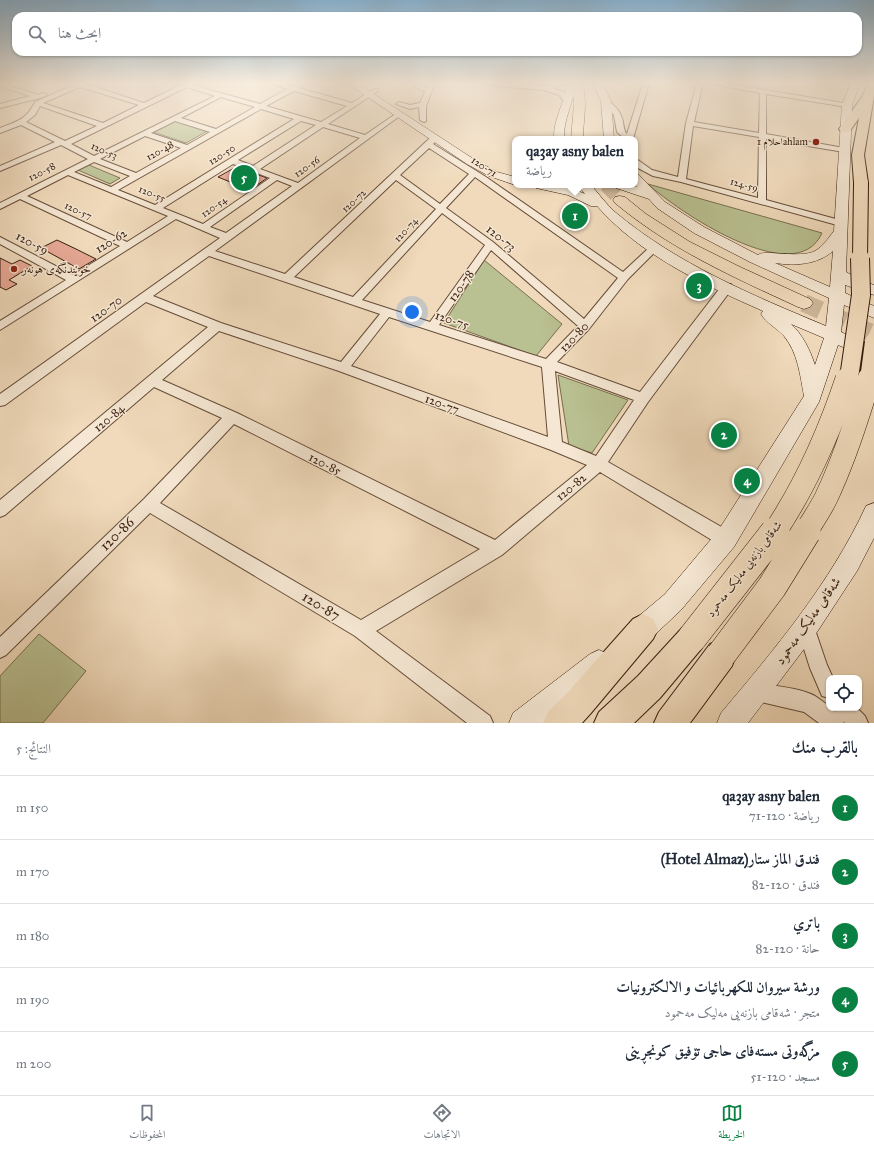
<!DOCTYPE html>
<html lang="ar">
<meta charset="utf-8">
<style>
body{margin:0;font-family:"IM FELL Great Primer",Amiri,serif;background:#f2f2f3;color:#1f2937;direction:rtl}
.controls{position:absolute;right:12px;bottom:12px;display:grid;overflow:hidden;border-radius:8px;box-shadow:0 1px 3px #0004}
.controls button{width:36px;height:36px;display:grid;place-items:center;padding:0;border:0;border-bottom:1px solid #e0e1e3;background:#fff;color:#1f2937;font:20px sans-serif}
.you{position:absolute;left:412px;top:312px;width:14px;height:14px;margin:-10px;border:3px solid #fff;border-radius:50%;background:#1a73e8;box-shadow:0 0 0 6px #1a73e833}
.badge{display:grid;place-items:center;width:26px;height:26px;border-radius:50%;background:#0b8043;color:#fff;font-size:13px;font-weight:700}
.pin{position:absolute;translate:-50% -50%;border:2px solid #fff;box-shadow:0 1px 4px #0006}
.popup{position:absolute;left:512px;top:136px;width:126px;height:52px;box-sizing:border-box;display:grid;place-content:center;border-radius:8px;background:#fff;filter:drop-shadow(0 1px 3px #0005);font-size:13px;white-space:nowrap;color:#747a83}
.popup b{font-size:15px;color:#1f2937}
.popup::after{content:'';position:absolute;left:50%;top:100%;margin-left:-8px;border:8px solid transparent;border-top-color:#fff}
.list{margin:0;padding:0;list-style:none}
h2{display:flex;justify-content:space-between;align-items:center;height:52px;margin:0;padding:0 16px;font-size:17px}
h2 small{font-size:13px;font-weight:400;color:#747a83}
.list li{display:grid;grid-template-columns:26px 1fr auto;gap:12px;align-items:center;box-sizing:border-box;height:64px;padding:0 16px;border-top:1px solid #e0e1e3}
.list b{display:block;font-size:15px;white-space:nowrap}
.list p{margin:0;font-size:13px;white-space:nowrap;color:#747a83}
.list em{font-size:13px;font-style:normal;color:#747a83}
.icon{flex:none;width:22px;height:22px;fill:none;stroke:currentColor;stroke-width:2;stroke-linecap:round;stroke-linejoin:round}
.map{position:relative;flex:none;width:874px;height:723px;overflow:hidden;direction:ltr}
.search{position:absolute;background:#fff;box-shadow:0 1px 3px #0004;left:12px;right:12px;top:12px;height:44px;display:flex;align-items:center;gap:10px;box-sizing:border-box;padding:0 14px;border-radius:12px;color:#747a83;font-size:15px}
.sheet{height:372px;background:#fff}
nav{display:flex;justify-content:space-around;align-items:center;box-sizing:border-box;height:56px;border-top:1px solid #e0e1e3;background:#fff;font-size:11px;color:#747a83}
nav a{display:grid;justify-items:center;gap:2px}
nav .on{color:#0b8043}
.map>svg:first-child{display:block}
</style>
<div class="map">
<svg width="874" height="723" viewBox="0 0 874 723">
<rect width="100%" height="100%" fill="#f0dabb"/>
<filter id="stains"><feTurbulence type="fractalNoise" baseFrequency=".005" numOctaves="4"/><feColorMatrix values="0 0 0 0 .2 0 0 0 0 .09 0 0 0 0 .02 0 0 0 .5 -.17"/></filter>
<radialGradient id="worn" r=".72"><stop offset=".6" stop-color="#630" stop-opacity="0"/><stop offset="1" stop-color="#630" stop-opacity=".3"/></radialGradient>
<!-- green -->
<path fill="#b9c091" stroke="#786e4f" d="M 176,120 L 209,130 L 186,143 L 153,132 Z
M 89,165 L 120,178 L 110,184 L 78,170 Z
M 648,184 L 822,233 C 796,292 676,210 648,184 Z
M 484,260 L 562,324 L 536,356 L 444,323 Z
M 558,375 L 628,400 L 592,453 L 569,446 Z
M 39,634 L 86,671 L 43,723 L 0,723 L 0,676 Z"/>
<!-- building -->
<path fill="#e6a895" stroke="#371d0d" d="M 236,167 L 267,178 L 250,190 L 218,177 Z
M 57,240 L 76,249 L 96,259 L 79,269 L 41,248 Z
M 0,258 L 12,264 L 20,260 L 32,266 L 9,280 L 17,284 L 6,290 L 0,287 Z"/>
<g fill="none" stroke-linecap="round" stroke-linejoin="round">
<!-- primary-tunnel-far1 -->
<path stroke="#cbb498" stroke-width="14" stroke-dasharray="14 7" stroke-linecap="butt" d="M 606,185 L 620,200"/>
<!-- primary-tunnel -->
<path stroke="#cbb498" stroke-width="18" stroke-dasharray="18 9" stroke-linecap="butt" d="M 804,303 L 874,334"/>
<defs>
<path id="minor" d="M 0,83 L 38,95 L 44,93 L 47,95 L 40,98 L 0,108 L 0,104 L 30,96 L 0,86 Z
M 78,83 L 87,83 L 86,84 L 144,103 L 185,83 L 193,83 L 192,85 L 260,104 L 287,89 L 270,83 L 281,83 L 292,86 L 298,83 L 306,83 L 299,88 L 352,103 L 374,89 L 378,89 L 378,91 L 328,124 L 365,135 L 397,113 L 401,113 L 401,115 L 215,251 L 285,274 L 431,137 L 437,137 L 438,139 L 433,144 L 486,177 L 623,272 L 651,246 L 657,246 L 659,248 L 628,279 L 589,329 L 557,362 L 640,392 L 723,284 L 731,284 L 732,287 L 731,290 L 648,402 L 608,462 L 732,533 L 734,539 L 732,545 L 726,547 L 720,545 L 600,472 L 502,555 L 376,631 L 490,716 L 493,723 L 467,723 L 355,636 L 150,513 L 6,655 L 0,658 L 0,637 L 144,499 L 222,418 L 154,387 L 5,515 L 0,517 L 0,500 L 208,327 L 146,302 L 5,405 L 0,406 L 0,394 L 220,238 L 176,219 L 0,330 L 0,321 L 66,280 L 0,244 L 0,237 L 73,275 L 120,246 L 20,199 L 0,209 L 0,203 L 88,159 L 61,145 L 0,171 L 0,166 L 55,142 L 21,125 L 0,133 L 0,128 C 18,121 26,120 35,102 ZM 80,87 L 139,105 L 103,123 L 43,103 ZM 187,87 L 215,96 L 94,156 L 71,144 ZM 294,91 L 347,106 L 321,122 L 266,106 ZM 221,97 L 255,107 L 216,129 L 181,118 ZM 40,106 L 97,126 L 65,141 L 26,122 L 35,115 ZM 261,109 L 294,119 L 155,205 L 118,190 ZM 175,121 L 210,132 L 187,145 L 151,133 ZM 301,121 L 316,125 L 253,166 L 238,160 ZM 323,127 L 360,138 L 298,183 L 260,169 ZM 145,136 L 181,148 L 136,173 L 100,159 ZM 429,148 L 469,174 L 440,204 L 400,175 ZM 94,162 L 130,176 L 111,187 L 74,172 ZM 233,164 L 270,178 L 203,224 L 163,208 ZM 68,175 L 168,216 L 127,242 L 27,196 ZM 475,177 L 618,278 L 584,319 L 493,242 L 446,208 ZM 277,180 L 292,186 L 226,233 L 210,227 ZM 396,180 L 436,209 L 353,297 L 294,277 ZM 442,213 L 485,245 L 430,322 L 362,300 ZM 491,250 L 578,326 L 546,359 L 439,325 ZM 209,256 L 380,314 L 341,362 L 221,323 L 153,296 ZM 389,317 L 542,367 L 548,437 L 351,366 ZM 219,331 L 339,371 L 551,450 L 587,465 L 495,540 L 237,413 L 162,380 ZM 555,371 L 634,400 L 596,456 L 562,442 ZM 234,424 L 480,549 L 361,620 L 160,503 Z
M 409,83 L 417,83 L 427,88 L 429,83 L 435,83 L 426,106 L 426,121 L 424,122 L 420,120 L 419,107 L 410,109 L 396,104 L 399,102 L 410,105 L 420,103 L 425,92 Z
M 485,83 L 525,83 L 544,86 L 556,83 L 569,83 L 552,88 L 564,92 L 570,102 L 565,103 L 559,95 L 544,90 L 488,85 Z
M 643,83 L 649,83 L 633,139 L 625,139 L 617,132 L 614,115 L 603,101 L 608,100 C 614,105 620,111 622,118 C 624,124 623,130 627,134 Z
M 697,83 L 703,83 L 694,122 L 759,133 L 760,93 L 707,83 L 723,83 L 849,104 L 850,105 L 847,107 L 766,94 L 766,134 L 844,148 L 848,150 L 844,152 L 766,139 L 766,200 L 843,221 L 845,223 L 843,225 L 837,225 L 681,182 L 653,176 L 636,167 L 635,158 L 652,170 L 678,177 L 686,123 ZM 693,126 L 759,137 L 758,198 L 686,179 Z
M 806,618 L 812,621 L 827,665 L 833,678 L 829,678 L 829,698 L 822,696 L 810,668 L 797,627 L 800,621 Z
M 757,683 C 774,686 800,688 815,696 C 823,701 830,707 836,712 L 834,708 L 857,708 L 865,716 L 868,723 L 845,723 L 843,721 L 844,723 L 819,723 L 804,712 L 757,701 L 750,699 L 748,692 L 750,685 Z"/>
<path id="secondary" d="M 347,83 L 357,83 L 475,160 L 497,172 L 515,177 L 515,185 L 489,176 L 467,164 Z
M 567,83 L 575,83 C 574,103 563,119 564,139 L 554,139 C 553,119 565,103 567,83 Z
M 593,83 L 602,83 L 611,101 L 614,139 L 604,139 L 601,101 Z
M 851,83 L 860,83 L 852,105 L 846,272 L 863,281 L 874,285 L 874,295 L 845,285 L 845,293 L 874,306 L 874,318 L 844,305 L 841,332 L 871,346 L 873,350 L 871,354 L 865,356 L 838,345 L 819,402 L 734,547 L 681,610 L 645,644 L 636,647 L 627,644 L 624,635 L 627,626 L 665,594 L 718,531 L 804,396 C 800,375 798,353 784,336 C 777,328 766,323 761,314 L 763,311 C 704,285 640,255 597,206 L 591,206 L 568,195 L 536,188 L 534,185 C 552,185 568,186 585,194 L 578,185 L 591,185 C 599,194 606,204 615,212 C 677,264 752,295 826,326 L 829,298 L 750,262 L 694,233 L 657,208 L 649,199 L 616,188 L 614,185 L 632,185 L 637,187 L 635,184 L 635,174 L 639,175 L 665,202 L 704,227 L 758,255 C 764,249 800,259 815,251 C 824,246 828,238 834,231 L 842,105 ZM 833,251 L 830,287 L 775,263 C 795,266 817,265 833,251 ZM 791,324 L 824,338 L 815,365 C 810,350 803,335 791,324 Z
M 874,503 L 874,538 L 857,571 L 817,632 L 748,723 L 717,723 L 721,713 C 775,649 831,582 866,506 Z
M 599,650 L 608,654 L 612,663 L 608,672 L 545,723 L 509,723 L 513,713 L 590,654 Z"/>
<path id="primary" d="M 572,83 L 582,83 C 588,102 583,120 583,139 L 571,139 L 574,104 Z
M 620,196 L 625,197 L 646,214 L 690,242 L 738,266 L 810,299 L 813,303 L 810,307 L 804,309 L 798,307 C 733,277 670,249 615,203 L 613,200 L 615,197 Z"/>
<path id="trunk" d="M 869,83 L 874,83 L 874,96 L 864,155 L 868,183 L 866,186 L 861,187 L 856,186 L 854,183 L 852,155 L 859,118 L 849,132 L 841,132 L 839,129 L 862,97 Z
M 643,614 L 653,619 L 658,629 L 653,639 L 591,713 L 582,723 L 543,723 L 548,712 L 569,691 L 633,619 Z
M 692,623 L 702,628 L 707,638 L 702,648 L 660,698 L 634,723 L 594,723 L 599,712 L 638,676 L 682,628 Z
M 721,640 L 732,644 L 736,655 L 732,666 L 690,723 L 654,723 L 659,712 L 710,644 Z"/>
</defs>
<!-- minor casing -->
<use href="#minor" stroke="#654c38" stroke-width="2"/>
<!-- secondary casing -->
<use href="#secondary" stroke="#371d0d" stroke-width="1"/>
<!-- primary casing -->
<use href="#primary" stroke="#371d0d" stroke-width="1"/>
<!-- trunk casing -->
<use href="#trunk" stroke="#371d0d" stroke-width="2"/>
<!-- minor -->
<use href="#minor" fill="#f5e7d3" fill-rule="evenodd"/>
<!-- secondary -->
<use href="#secondary" fill="#f5e7d3" fill-rule="evenodd"/>
<!-- primary -->
<use href="#primary" fill="#f0dabb" fill-rule="evenodd"/>
<!-- trunk -->
<use href="#trunk" fill="#f0dabb" fill-rule="evenodd"/>
<defs>
<path id="trunk-bridge-far3" d="M 860,259 L 861,183"/>
<path id="trunk-bridge-far2" d="M 847,380 L 850,371 L 861,295 L 860,258
M 869,380 L 874,342"/>
<path id="trunk-bridge-far1" d="M 774,533 C 806,485 829,433 847,379
M 805,533 C 812,522 820,510 826,498 C 844,460 857,420 869,379"/>
<path id="trunk-bridge" d="M 692,638 L 775,532
M 721,655 L 772,587 L 806,532"/>
</defs>
<!-- trunk-bridge-far3 casing -->
<use href="#trunk-bridge-far3" stroke="#371d0d" stroke-width="16" stroke-linecap="butt"/>
<!-- trunk-bridge-far2 casing -->
<use href="#trunk-bridge-far2" stroke="#371d0d" stroke-width="20" stroke-linecap="butt"/>
<!-- trunk-bridge-far1 casing -->
<use href="#trunk-bridge-far1" stroke="#371d0d" stroke-width="24" stroke-linecap="butt"/>
<!-- trunk-bridge casing -->
<use href="#trunk-bridge" stroke="#371d0d" stroke-width="30" stroke-linecap="butt"/>
<!-- trunk-bridge-far3 -->
<use href="#trunk-bridge-far3" stroke="#f0dabb" stroke-width="14"/>
<!-- trunk-bridge-far2 -->
<use href="#trunk-bridge-far2" stroke="#f0dabb" stroke-width="18"/>
<!-- trunk-bridge-far1 -->
<use href="#trunk-bridge-far1" stroke="#f0dabb" stroke-width="23"/>
<!-- trunk-bridge -->
<use href="#trunk-bridge" stroke="#f0dabb" stroke-width="29"/>
</g>
<!-- sky -->
<linearGradient id="sky" x2="0" y2="1"><stop stop-color="#8ab6d6"/><stop offset="0.45" stop-color="#f8eee0"/><stop offset="1" stop-color="#f8eee0" stop-opacity="0"/></linearGradient>
<rect width="874" height="184" fill="url(#sky)"/>
<!-- markers -->
<g fill="#8f2418" stroke="#f5e7d3" stroke-width="1.5">
<circle cx="816" cy="142" r="4"/>
<circle cx="14" cy="269" r="4"/>
</g>
<g text-anchor="middle" dominant-baseline="central" stroke-width="3" stroke-linejoin="round" paint-order="stroke">
<!-- far-poi labels -->
<g font-size="10" fill="#371d0d" stroke="#f5e7d3" text-anchor="end">
<text x="808" y="142">احلام 1ahlam</text>
</g>
<!-- far-street labels -->
<g font-size="10" fill="#371d0d" stroke="#f5e7d3">
<text transform="translate(104 151) rotate(24)">120-53</text>
<text transform="translate(160 151) rotate(-29)">120-48</text>
<text transform="translate(222 155) rotate(-32)">120-50</text>
<text transform="translate(307 167) rotate(-35)">120-56</text>
<text transform="translate(484 167) rotate(33)">120-71</text>
<text transform="translate(42 172) rotate(-27)">120-58</text>
<text transform="translate(744 185) rotate(15)">124-59</text>
<text transform="translate(152 194) rotate(22)">120-55</text>
<text transform="translate(354 201) rotate(-43)">120-72</text>
<text transform="translate(214 207) rotate(-35)">120-54</text>
<text transform="translate(78 211) rotate(25)">120-57</text>
<text transform="translate(406 230) rotate(-47)">120-74</text>
</g>
<!-- street labels -->
<g font-size="12" fill="#371d0d" stroke="#f5e7d3">
<text transform="translate(501 238) rotate(39)">120-73</text>
<text transform="translate(111 241) rotate(-32)">120-62</text>
<text transform="translate(32 243) rotate(28)">120-59</text>
<text transform="translate(461 286) rotate(-55)">120-78</text>
<text transform="translate(106 309) rotate(-36)">120-70</text>
<text transform="translate(452 320) rotate(18)">120-75</text>
<text transform="translate(574 337) rotate(-47)">120-80</text>
<text transform="translate(442 404) rotate(20)">120-77</text>
<text transform="translate(109 418) rotate(-40)">120-84</text>
<text transform="translate(325 464) rotate(27)">120-85</text>
<text transform="translate(571 487) rotate(-40)">120-82</text>
<text transform="translate(744 569) rotate(-53)">شەقامی بازنەیی مەلیک مەحمود</text>
</g>
<!-- poi labels -->
<g font-size="12" fill="#371d0d" stroke="#f5e7d3" text-anchor="start">
<text x="22" y="269">خوێندنگەی هونەر</text>
</g>
<!-- near-street labels -->
<g font-size="14" fill="#371d0d" stroke="#f5e7d3">
<text transform="translate(117 534) rotate(-44)">120-86</text>
<text transform="translate(321 606) rotate(31)">120-87</text>
<text transform="translate(808 621) rotate(-55)">شەقامی مەلیک مەحمود</text>
</g>
</g>
<rect width="100%" height="100%" filter="url(#stains)"/>
<rect width="100%" height="100%" fill="url(#worn)"/>
</svg>
<div class="controls">
<button><svg class="icon" aria-label="locate" viewBox="0 0 24 24"><circle cx="12" cy="12" r="6"/><path d="M12 2v4M12 18v4M2 12h4M18 12h4"/></svg></button>
</div>
<div class="you"></div>
<div class="pin badge" style="left:575px;top:216px">1</div>
<div class="popup"><b>qa3ay asny balen</b>رياضة</div>
<div class="pin badge" style="left:724px;top:435px">2</div>
<div class="pin badge" style="left:699px;top:286px">3</div>
<div class="pin badge" style="left:747px;top:481px">4</div>
<div class="pin badge" style="left:244px;top:178px">5</div>
<div class="search"><svg class="icon" aria-label="search" viewBox="0 0 24 24"><circle cx="10" cy="10" r="6"/><path d="M15 15l6 6"/></svg>ابحث هنا</div>
</div>
<section class="sheet">
<h2>بالقرب منك<small>النتائج: 5</small></h2>
<ul class="list">
<li><span class="badge">1</span><div><b>qa3ay asny balen</b><p>رياضة · 120-71</p></div><em>150 m</em></li>
<li><span class="badge">2</span><div><b>فندق الماز ستار(Hotel Almaz)</b><p>فندق · 120-82</p></div><em>170 m</em></li>
<li><span class="badge">3</span><div><b>باتري</b><p>حانة · 120-82</p></div><em>180 m</em></li>
<li><span class="badge">4</span><div><b>ورشة سيروان للكهربائيات و الالكترونيات</b><p>متجر · شەقامی بازنەیی مەلیک مەحمود</p></div><em>190 m</em></li>
<li><span class="badge">5</span><div><b>مزگەوتی مستەفاى حاجى تۆفيق کونجڕینی</b><p>مسجد · 120-51</p></div><em>200 m</em></li>
</ul>
</section>
<nav>
<a class="on"><svg class="icon" aria-label="map" viewBox="0 0 24 24"><path d="M3 6l6-2 6 2 6-2v14l-6 2-6-2-6 2zM9 4v14M15 6v14"/></svg>الخريطة</a>
<a><svg class="icon" aria-label="directions" viewBox="0 0 24 24"><path d="M12 3l9 9-9 9-9-9zM9 14v-3h6M13 9l2 2-2 2"/></svg>الاتجاهات</a>
<a><svg class="icon" aria-label="saved" viewBox="0 0 24 24"><path d="M7 4h10v16l-5-4-5 4z"/></svg>المحفوظات</a>
</nav>
